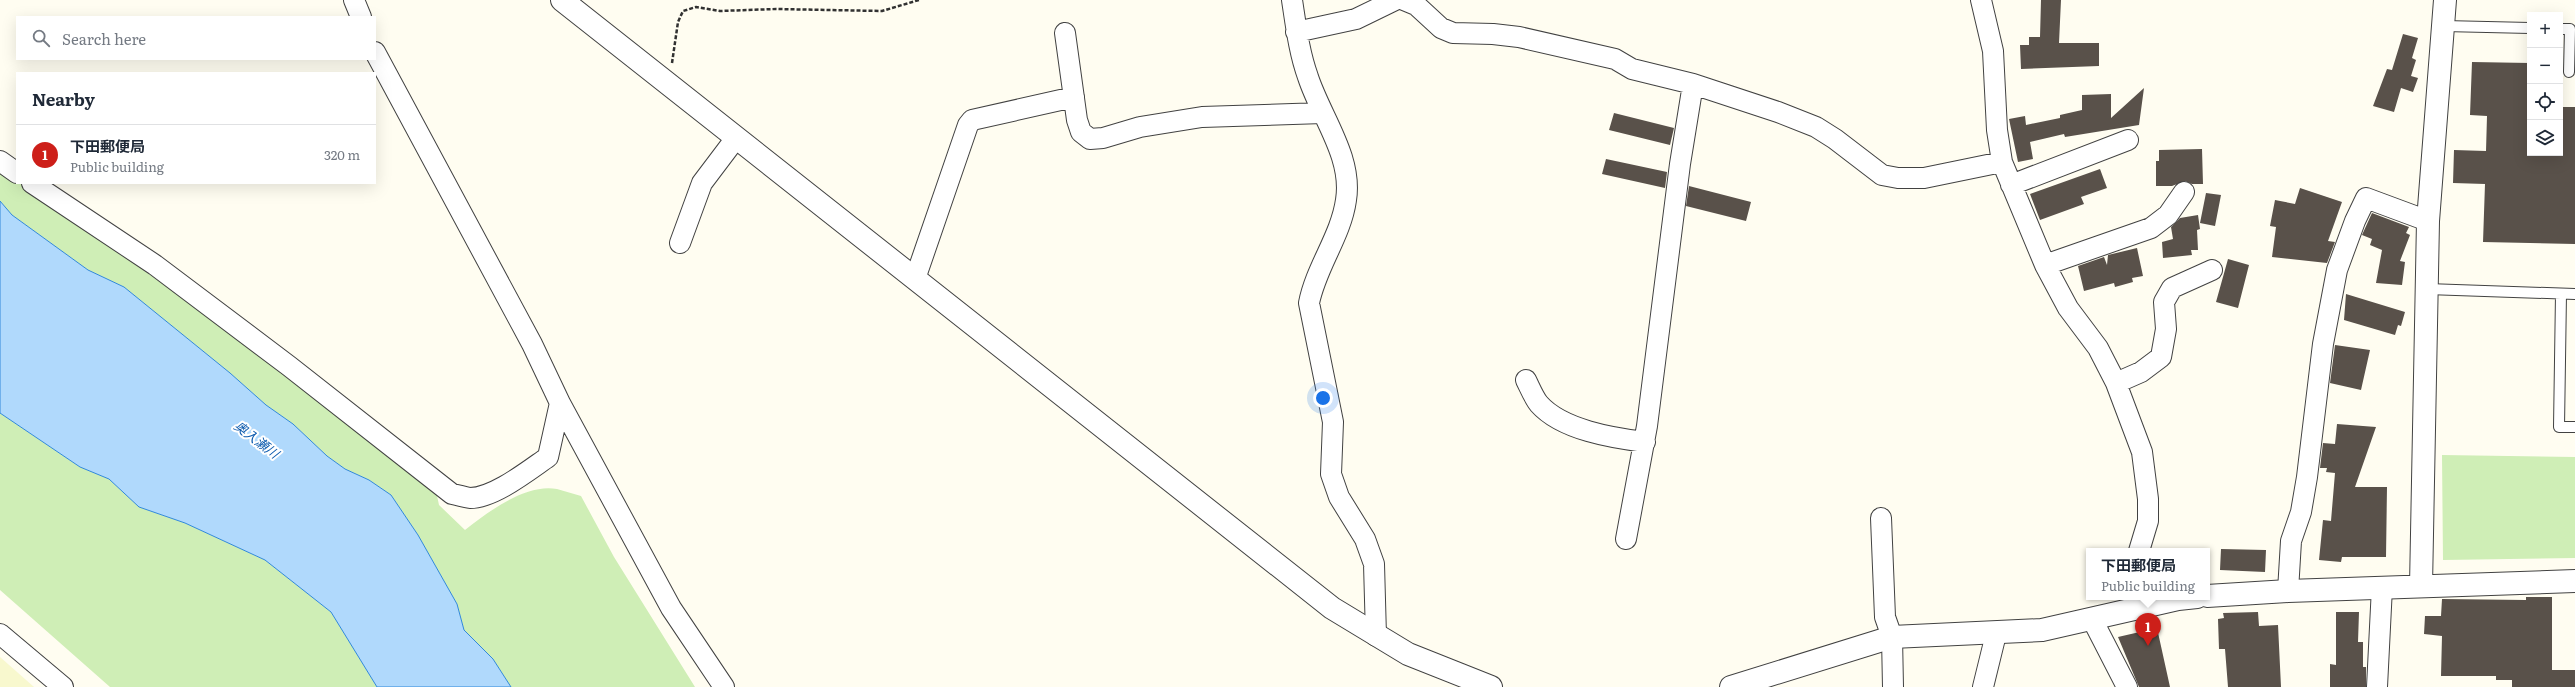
<!DOCTYPE html>
<meta charset="utf-8">
<style>
body{margin:0;font-family:Literata,"Noto Sans JP",serif;background:#f6f6f7;color:#1f2937}
.controls{position:absolute;right:12px;top:12px;display:grid;overflow:hidden;border-radius:0px;box-shadow:0 4px 16px #0002}
.controls button{width:36px;height:36px;display:grid;place-items:center;padding:0;border:0;border-bottom:1px solid #e0e1e3;background:#fff;color:#1f2937;font:20px sans-serif}
.you{position:absolute;left:1323px;top:398px;width:14px;height:14px;margin:-10px;border:3px solid #fff;border-radius:50%;background:#1a73e8;box-shadow:0 0 0 6px #1a73e833}
.badge{display:grid;place-items:center;width:26px;height:26px;border-radius:50%;background:#cd1f19;color:#fff;font-size:13px;font-weight:700}
.pin{position:absolute;translate:-50% -33px;filter:drop-shadow(0 1px 2px #0008)}
.pin::after{content:'';position:absolute;top:21px;width:14px;height:12px;background:inherit;clip-path:polygon(0 0,100% 0,50% 100%)}
.popup{position:absolute;left:2086px;top:548px;width:124px;height:52px;box-sizing:border-box;display:grid;place-content:center;border-radius:0px;background:#fff;filter:drop-shadow(0 1px 3px #0005);font-size:13px;white-space:nowrap;color:#747a83}
.popup b{font-size:15px;color:#1f2937}
.popup::after{content:'';position:absolute;left:50%;top:100%;margin-left:-8px;border:8px solid transparent;border-top-color:#fff}
.list{margin:0;padding:0;list-style:none}
h2{display:flex;justify-content:space-between;align-items:center;height:52px;margin:0;padding:0 16px;font-size:17px}
h2 small{font-size:13px;font-weight:400;color:#747a83}
.list li{display:grid;grid-template-columns:26px 1fr auto;gap:12px;align-items:center;box-sizing:border-box;height:60px;padding:0 16px;border-top:1px solid #e0e1e3}
.list b{display:block;font-size:15px;white-space:nowrap}
.list p{margin:0;font-size:13px;white-space:nowrap;color:#747a83}
.list em{font-size:13px;font-style:normal;color:#747a83}
.icon{flex:none;width:22px;height:22px;fill:none;stroke:currentColor;stroke-width:2;stroke-linecap:round;stroke-linejoin:round}
.map{position:relative;flex:none;width:2575px;height:687px;overflow:hidden}
.search{position:absolute;background:#fff;box-shadow:0 4px 16px #0002;left:16px;top:16px;width:360px;height:44px;display:flex;align-items:center;gap:10px;box-sizing:border-box;padding:0 14px;border-radius:0px;color:#747a83;font-size:15px}
.panel{position:absolute;background:#fff;box-shadow:0 4px 16px #0002;left:16px;top:72px;width:360px;height:112px;border-radius:0px}
.map>svg:first-child{display:block}
</style>
<div class="map">
<svg width="2575" height="687" viewBox="0 0 2575 687">
<rect width="100%" height="100%" fill="#fffdf1"/>
<!-- farmland -->
<path fill="#f8f8ce" d="M 0,657 L 34,687 L 0,687 Z"/>
<!-- green -->
<path fill="#cfeeb6" d="M 0,170 C 149,270 294,380 436,491 L 439,505 L 465,530 C 488,512 526,483 557,489 C 565,491 573,494 581,496 L 614,557 L 695,687 L 511,687 L 493,659 L 464,630 L 457,604 L 418,535 L 391,495 L 369,480 L 345,469 L 327,456 L 293,424 L 266,405 L 230,373 L 124,287 L 88,270 L 12,215 L 0,201 Z
M 0,413 L 80,467 L 109,479 L 139,507 L 185,523 L 265,560 L 331,612 L 377,687 L 110,687 L 0,590 Z
M 2442,455 L 2575,457 L 2575,558 L 2443,560 Z"/>
<!-- water -->
<path fill="#b0d9fc" stroke="#3088da" d="M 0,201 L 12,215 L 88,270 L 124,287 L 230,373 L 266,405 L 293,424 L 327,456 L 345,469 L 369,480 L 391,495 L 418,535 L 457,604 L 464,630 L 493,659 L 511,687 L 377,687 L 331,612 L 265,560 L 185,523 L 139,507 L 109,479 L 80,467 L 0,413 Z"/>
<!-- building -->
<path fill="#59514a" d="M 2041,0 L 2061,0 L 2059,43 L 2099,43 L 2099,66 L 2021,69 L 2020,45 L 2029,45 L 2029,37 L 2040,37 Z
M 2403,34 L 2418,38 L 2412,58 L 2416,60 L 2411,76 L 2418,78 L 2413,92 L 2401,88 L 2394,112 L 2373,106 L 2387,69 L 2392,70 Z
M 2472,62 L 2530,63 L 2530,153 L 2560,153 L 2560,107 L 2575,107 L 2575,244 L 2483,242 L 2485,184 L 2453,183 L 2454,150 L 2486,151 L 2487,116 L 2470,115 Z
M 2144,88 L 2139,125 L 2065,137 L 2064,134 L 2030,142 L 2033,159 L 2018,162 L 2009,119 L 2025,116 L 2026,125 L 2060,118 L 2060,115 L 2082,110 L 2082,95 L 2111,94 L 2111,118 Z
M 1614,113 L 1674,128 L 1670,145 L 1609,130 Z
M 2202,149 L 2203,184 L 2192,184 L 2185,181 L 2172,186 L 2156,186 L 2156,161 L 2159,161 L 2159,150 Z
M 1606,159 L 1667,172 L 1665,188 L 1602,174 Z
M 2100,169 L 2107,188 L 2081,197 L 2084,204 L 2040,220 L 2030,194 Z
M 1689,186 L 1751,202 L 1746,221 L 1686,206 Z
M 2300,188 L 2342,202 L 2328,241 L 2335,242 L 2327,263 L 2272,257 L 2276,227 L 2270,226 L 2275,200 L 2295,204 Z
M 2206,193 L 2221,195 L 2215,226 L 2200,223 Z
M 2372,213 L 2409,227 L 2406,233 L 2410,235 L 2400,261 L 2405,262 L 2402,285 L 2376,283 L 2382,250 L 2370,245 L 2372,239 L 2362,235 Z
M 2198,215 L 2200,229 L 2197,230 L 2198,250 L 2191,250 L 2192,255 L 2163,258 L 2162,242 L 2173,239 L 2171,227 L 2180,218 Z
M 2137,248 L 2143,276 L 2132,278 L 2133,282 L 2115,287 L 2114,283 L 2084,291 L 2078,266 L 2104,257 L 2107,265 L 2108,255 Z
M 2228,259 L 2249,265 L 2238,308 L 2216,302 Z
M 2346,294 L 2405,312 L 2401,326 L 2398,325 L 2395,335 L 2344,320 Z
M 2335,345 L 2370,350 L 2361,390 L 2330,383 Z
M 2337,424 L 2376,427 L 2355,487 L 2387,487 L 2386,557 L 2342,557 L 2341,562 L 2319,560 L 2323,520 L 2331,521 L 2335,473 L 2326,472 L 2327,468 L 2320,468 L 2323,443 L 2335,444 Z
M 2221,549 L 2266,550 L 2265,572 L 2220,570 Z
M 2526,597 L 2552,597 L 2552,670 L 2575,670 L 2575,687 L 2512,687 L 2512,680 L 2496,680 L 2496,676 L 2441,676 L 2442,636 L 2424,634 L 2425,616 L 2441,616 L 2442,599 L 2526,600 Z
M 2258,612 L 2259,626 L 2278,625 L 2281,687 L 2228,687 L 2225,649 L 2219,649 L 2218,619 L 2224,618 L 2223,613 Z
M 2336,612 L 2359,612 L 2358,642 L 2363,642 L 2363,667 L 2366,667 L 2366,687 L 2330,687 L 2330,664 L 2336,665 Z
M 2157,628 L 2170,687 L 2139,687 L 2118,637 Z"/>
<g fill="none" stroke-linecap="round" stroke-linejoin="round">
<defs>
<path id="service" d="M 2444,26 L 2530,28
M 2560,29 L 2570,29 L 2569,72
M 2427,289 L 2575,294
M 2561,294 L 2559,427 L 2575,427"/>
<path id="minor" d="M 354,0 L 361,17
M 1292,0 C 1296,26 1299,52 1308,77 C 1321,117 1353,157 1346,200 C 1341,236 1316,267 1309,303 L 1333,422 L 1331,474 L 1339,497 L 1365,539 L 1374,564 L 1376,636
M 1404,0 L 1416,5 L 1441,28 L 1453,33 L 1493,34 L 1519,37 L 1615,59 L 1632,69 L 1693,84 L 1778,112 L 1816,127 L 1835,139 L 1882,175 L 1898,178 L 1924,178 L 2002,162
M 1981,0 L 1993,51 L 1997,130 L 2002,162 L 2045,265 L 2068,308 L 2098,348 L 2116,383 L 2142,452 L 2148,499 L 2148,521 L 2139,551
M 1296,32 L 1356,19 L 1395,0
M 1065,33 L 1077,120 L 1081,132 L 1090,139 L 1103,138 L 1140,127 L 1202,117 L 1323,113
M 375,52 L 532,344 L 560,403 L 671,608 L 724,687
M 0,161 L 17,173
M 32,183 L 155,265 L 289,366 L 452,494 C 458,495 464,497 470,498 C 494,498 529,470 548,457 L 560,403
M 2011,185 L 2128,140
M 680,243 L 702,183 L 736,138
M 2045,265 L 2151,228 L 2168,215 L 2184,192
M 915,279 L 968,125 L 972,120 L 1074,97
M 1526,380 C 1530,388 1534,398 1539,404 C 1562,430 1613,438 1645,442
M 2116,383 L 2141,372 L 2161,357 L 2166,329 L 2164,302 L 2172,288 L 2212,270
M 1881,518 L 1885,617 L 1892,637 L 1893,687
M 1626,539 L 1647,426 L 1680,164 L 1693,84
M 2288,591 L 2291,541 L 2301,512 L 2307,477 L 2323,344 L 2337,270 L 2355,221 L 2366,198 L 2428,221
M 2092,619 L 2127,687
M 0,634 L 63,687
M 1983,687 L 1996,634
M 2377,687 L 2382,587"/>
<path id="tertiary" d="M 562,0 L 1332,608 L 1408,654 L 1491,687
M 2421,586 L 2428,221 L 2445,0
M 2207,596 L 2288,591 L 2575,581
M 1731,687 L 1892,637 L 2042,630 L 2178,599 L 2197,597"/>
</defs>
<!-- service casing -->
<use href="#service" stroke="#424242" stroke-width="12"/>
<!-- minor casing -->
<use href="#minor" stroke="#424242" stroke-width="22"/>
<!-- tertiary casing -->
<use href="#tertiary" stroke="#424242" stroke-width="24"/>
<!-- path -->
<path stroke="#313131" stroke-width="2.5" stroke-dasharray="4 2" stroke-linecap="butt" d="M 672,63 L 678,22 L 683,11 L 696,7 L 720,11 L 776,9 L 882,11 L 919,0"/>
<!-- service -->
<use href="#service" stroke="#fff" stroke-width="10"/>
<!-- minor -->
<use href="#minor" stroke="#fff" stroke-width="20"/>
<!-- tertiary -->
<use href="#tertiary" stroke="#fff" stroke-width="22"/>
</g>
<g text-anchor="middle" dominant-baseline="central" stroke-width="4" stroke-linejoin="round" paint-order="stroke">
<!-- water labels -->
<g font-size="13" font-style="italic" fill="#0b5aae" stroke="#fff">
<text transform="translate(257 439) rotate(37)">奥入瀬川</text>
</g>
</g>
</svg>
<div class="controls">
<button>+</button>
<button>−</button>
<button><svg class="icon" aria-label="locate" viewBox="0 0 24 24"><circle cx="12" cy="12" r="6"/><path d="M12 2v4M12 18v4M2 12h4M18 12h4"/></svg></button>
<button><svg class="icon" aria-label="layers" viewBox="0 0 24 24"><path d="M12 4l9 5-9 5-9-5zM3 14l9 5 9-5"/></svg></button>
</div>
<div class="you"></div>
<div class="pin badge" style="left:2148px;top:646px">1</div>
<div class="popup"><b>下田郵便局</b>Public building</div>
<div class="search"><svg class="icon" aria-label="search" viewBox="0 0 24 24"><circle cx="10" cy="10" r="6"/><path d="M15 15l6 6"/></svg>Search here</div>
<section class="panel">
<h2>Nearby<small></small></h2>
<ul class="list">
<li><span class="badge">1</span><div><b>下田郵便局</b><p>Public building</p></div><em>320 m</em></li>
</ul>
</section>
</div>
